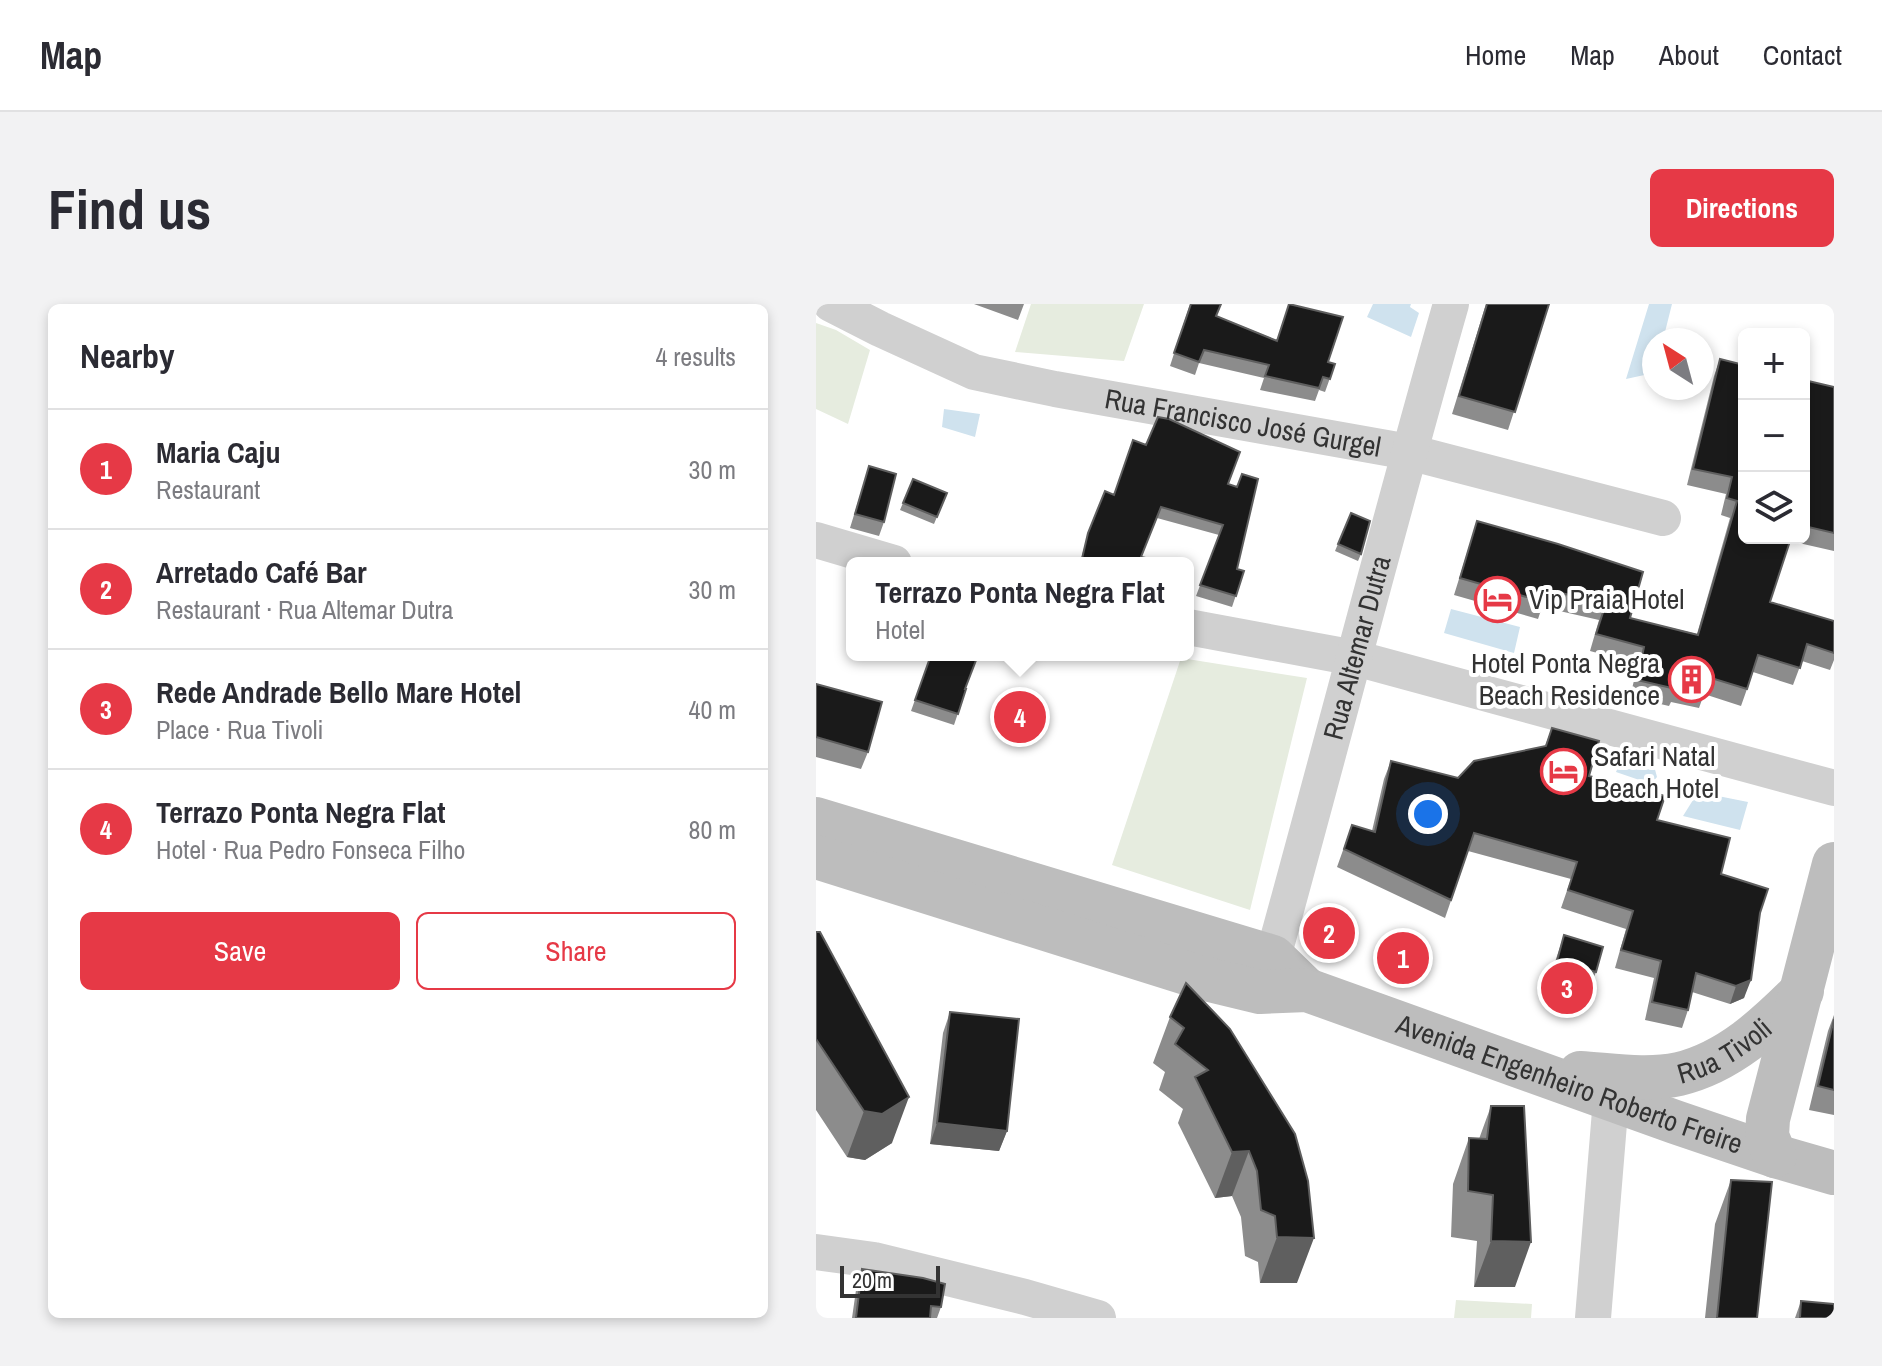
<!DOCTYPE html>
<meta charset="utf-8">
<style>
body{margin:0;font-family:"Archivo Narrow",sans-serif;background:#f2f2f3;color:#2b2b33}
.controls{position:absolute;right:24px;top:24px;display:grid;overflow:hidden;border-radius:12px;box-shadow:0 4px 12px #0003}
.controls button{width:72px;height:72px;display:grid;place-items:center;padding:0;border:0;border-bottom:2px solid #e1e1e2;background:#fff;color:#2b2b33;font:40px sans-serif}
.compass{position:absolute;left:826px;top:24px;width:72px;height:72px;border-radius:50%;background:#fff;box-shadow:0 4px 12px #0003;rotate:324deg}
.scale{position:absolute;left:24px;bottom:20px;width:100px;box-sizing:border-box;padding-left:8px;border:4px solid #333;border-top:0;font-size:22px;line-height:28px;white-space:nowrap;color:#333;-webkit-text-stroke:6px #fff;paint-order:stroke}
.you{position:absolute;left:612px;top:510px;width:28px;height:28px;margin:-20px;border:6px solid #fff;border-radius:50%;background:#1a73e8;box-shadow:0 0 0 12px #1a73e833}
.badge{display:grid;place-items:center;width:52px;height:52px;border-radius:50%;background:#e63946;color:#fff;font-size:26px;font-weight:700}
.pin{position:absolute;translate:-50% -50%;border:4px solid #fff;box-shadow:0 2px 8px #0006}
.popup{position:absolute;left:30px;top:253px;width:348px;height:104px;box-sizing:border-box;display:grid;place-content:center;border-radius:12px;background:#fff;filter:drop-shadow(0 2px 6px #0005);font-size:26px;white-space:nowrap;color:#7c7c81}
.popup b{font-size:30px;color:#2b2b33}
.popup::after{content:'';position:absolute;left:50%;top:100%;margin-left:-16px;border:16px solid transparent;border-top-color:#fff}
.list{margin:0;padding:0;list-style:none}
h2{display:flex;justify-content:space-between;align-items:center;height:104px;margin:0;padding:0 32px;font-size:34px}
h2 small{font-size:26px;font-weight:400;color:#7c7c81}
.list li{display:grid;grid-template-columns:52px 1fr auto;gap:24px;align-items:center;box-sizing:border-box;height:120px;padding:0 32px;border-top:2px solid #e1e1e2}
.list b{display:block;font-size:30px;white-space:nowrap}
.list p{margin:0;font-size:26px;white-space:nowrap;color:#7c7c81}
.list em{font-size:26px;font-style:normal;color:#7c7c81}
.actions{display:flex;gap:16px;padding:24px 32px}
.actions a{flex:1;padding:18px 0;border:2px solid #e63946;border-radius:12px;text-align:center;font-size:28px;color:#e63946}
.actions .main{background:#e63946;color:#fff}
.icon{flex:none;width:44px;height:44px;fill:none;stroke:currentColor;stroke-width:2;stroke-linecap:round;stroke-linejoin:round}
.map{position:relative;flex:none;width:1018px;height:1014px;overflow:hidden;border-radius:12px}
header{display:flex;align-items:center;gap:48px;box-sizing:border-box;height:112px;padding:0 40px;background:#fff;border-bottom:2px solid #e1e1e2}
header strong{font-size:38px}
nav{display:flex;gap:44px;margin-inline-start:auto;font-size:28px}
.intro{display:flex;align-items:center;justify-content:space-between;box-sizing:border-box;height:192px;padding:0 48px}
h1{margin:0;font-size:56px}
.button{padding:20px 36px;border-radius:12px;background:#e63946;color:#fff;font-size:28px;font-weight:700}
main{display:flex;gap:48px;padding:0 48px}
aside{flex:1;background:#fff;border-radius:12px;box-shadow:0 4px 12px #0003}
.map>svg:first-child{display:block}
</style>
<header>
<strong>Map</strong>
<nav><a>Home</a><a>Map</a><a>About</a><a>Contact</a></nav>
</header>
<div class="intro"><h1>Find us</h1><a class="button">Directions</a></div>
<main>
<aside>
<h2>Nearby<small>4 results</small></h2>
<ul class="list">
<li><span class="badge">1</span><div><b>Maria Caju</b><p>Restaurant</p></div><em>30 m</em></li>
<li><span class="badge">2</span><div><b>Arretado Café Bar</b><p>Restaurant · Rua Altemar Dutra</p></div><em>30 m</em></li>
<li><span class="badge">3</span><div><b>Rede Andrade Bello Mare Hotel</b><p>Place · Rua Tivoli</p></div><em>40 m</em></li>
<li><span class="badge">4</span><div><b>Terrazo Ponta Negra Flat</b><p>Hotel · Rua Pedro Fonseca Filho</p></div><em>80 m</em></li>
</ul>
<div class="actions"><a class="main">Save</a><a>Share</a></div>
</aside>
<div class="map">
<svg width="1018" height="1014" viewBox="0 0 1018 1014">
<rect width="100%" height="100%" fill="#fff"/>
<!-- green -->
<path fill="#e6ecdf" d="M 215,0 L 328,0 L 308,57 L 199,48 Z
M 0,19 L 20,26 L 54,46 L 32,120 L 0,105 Z
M 365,354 L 491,374 L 434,606 L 296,561 Z
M 640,996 L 716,1000 L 715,1014 L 638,1014 Z"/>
<!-- water -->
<path fill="#cfe2ee" d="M 557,0 L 595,0 L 594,3 L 603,9 L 595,33 L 551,13 Z
M 833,0 L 856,0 L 847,36 L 838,36 L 838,64 L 833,70 L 810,75 Z
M 128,105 L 164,110 L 159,133 L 126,123 Z
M 635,305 L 704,323 L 698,349 L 628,329 Z
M 808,450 L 837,458 L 841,473 L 835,480 L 800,468 Z
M 882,488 L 932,498 L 924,526 L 867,512 Z"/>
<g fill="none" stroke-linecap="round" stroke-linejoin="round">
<!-- street -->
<g stroke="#d0d0d0" stroke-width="36">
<path id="s1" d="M 15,0 L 64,25 L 158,68 L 239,85 L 593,148 L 847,214"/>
<path d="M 0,236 L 78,259"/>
<path d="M 372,323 L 539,354 L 1018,484"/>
<path id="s2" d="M 448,679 L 457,653 C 517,436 573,217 635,0"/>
<path d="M 0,948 L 58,956 L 209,993 L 282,1014"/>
<path d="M 777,1014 L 795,795"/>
</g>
<!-- secondary -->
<g stroke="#bdbdbd" stroke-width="44">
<path d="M 0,515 L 457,653 L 491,686"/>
<path id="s3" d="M 0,553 L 386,674 L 444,688 L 491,686 L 859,818 L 959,852 L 1018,869"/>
<path id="s4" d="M 764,769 C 796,771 831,777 863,770 C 913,758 951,722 986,687"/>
<path d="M 959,852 L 951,832 L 952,815 L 1018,560"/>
</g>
</g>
<!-- wall -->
<path fill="#8c8c8c" d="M 158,0 L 208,0 L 202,16 Z
M 374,0 L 401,12 L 519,60 L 509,88 L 503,86 L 499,97 L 444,86 L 448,74 L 383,59 L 379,71 L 354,62 Z
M 670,0 L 733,0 L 692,126 L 636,110 Z
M 904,55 L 928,234 L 988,234 L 988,76 L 1018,83 L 1018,247 L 974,237 L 954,298 L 1018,317 L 1018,356 L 1014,366 L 986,357 L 977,381 L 937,368 L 925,402 L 888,390 L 883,404 L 855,398 L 853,402 L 814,393 L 822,360 L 774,347 L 783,316 L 726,303 L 722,315 L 638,291 L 661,217 L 814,314 L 881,330 L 914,214 L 905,211 L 910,190 L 871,181 L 898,72 Z
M 53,162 L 68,218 L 63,232 L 34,224 Z
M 97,175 L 131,189 L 118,220 L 84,206 Z
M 412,180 L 421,265 L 428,267 L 416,303 L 380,292 L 403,231 L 341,214 L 325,253 L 329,259 L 264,259 L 272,229 L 298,191 Z
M 535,209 L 545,250 L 542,257 L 519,247 Z
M 115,351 L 150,385 L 138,421 L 95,407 Z
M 0,380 L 52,448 L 45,465 L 0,453 Z
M 736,424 L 773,472 L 841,516 L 905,570 L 944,609 L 928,694 L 914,700 L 876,688 L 872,706 L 866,724 L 829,716 L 838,674 L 799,664 L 810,625 L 745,604 L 755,575 L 652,547 L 629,614 L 521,563 L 536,521 L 556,527 L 568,475 L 575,457 L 642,474 L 729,442 Z
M 0,628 L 76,839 L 49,856 L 31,853 L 0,806 Z
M 748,631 L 780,668 L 767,702 L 728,691 Z
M 134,708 L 191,827 L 183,847 L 114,840 L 127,729 Z
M 1018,711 L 1018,811 L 993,806 L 1012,727 Z
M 354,713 L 414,725 L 481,979 L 444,979 L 442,958 L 429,952 L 425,913 L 416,892 L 399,894 L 362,819 L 367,805 L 343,786 L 349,768 L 337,759 Z
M 675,802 L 699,983 L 658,983 L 661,937 L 635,933 L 637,880 L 653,834 L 663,835 Z
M 915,876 L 941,1014 L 889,1014 L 899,920 Z
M 46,965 L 125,1003 L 121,1014 L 36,1014 L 41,979 Z
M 985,997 L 1018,1014 L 979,1014 Z"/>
<!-- shaded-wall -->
<path fill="#5f5f5f" d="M 935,676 L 928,694 L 914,700 L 920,682 Z
M 93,793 L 76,839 L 49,856 L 31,853 L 48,807 Z
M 121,819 L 191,827 L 183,847 L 114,840 Z
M 433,847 L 416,892 L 399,894 L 416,848 Z
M 461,933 L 498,934 L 481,979 L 444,979 Z
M 675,937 L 715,938 L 699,983 L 658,983 Z"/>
<!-- building -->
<path fill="#1a1a1a" stroke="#5f5f5f" stroke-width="2" d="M 375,0 L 405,0 L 400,12 L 461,37 L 473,0 L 527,13 L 512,58 L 519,60 L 514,75 L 507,73 L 503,84 L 449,72 L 453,61 L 388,46 L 383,58 L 358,49 Z
M 671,0 L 733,0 L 699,108 L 643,92 Z
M 904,55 L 928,61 L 928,234 L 975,234 L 954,298 L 1018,317 L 1018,349 L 991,340 L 984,364 L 942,351 L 931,385 L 892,373 L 889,387 L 861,381 L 860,385 L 821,376 L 828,343 L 780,330 L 790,299 L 731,286 L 728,298 L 644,274 L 661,217 L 742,240 L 827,268 L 814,314 L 882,331 L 921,197 L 911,194 L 916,173 L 877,165 Z
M 988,76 L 1018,83 L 1018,229 L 988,222 Z
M 342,113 L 353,115 L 424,148 L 412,180 L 421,183 L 426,170 L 442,175 L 421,265 L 428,267 L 420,292 L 384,281 L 407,221 L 345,203 L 325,253 L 330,254 L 329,259 L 265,259 L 272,229 L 289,187 L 298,191 L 317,136 L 330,141 Z
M 53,162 L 80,170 L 68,218 L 39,210 Z
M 97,175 L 131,189 L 121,213 L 87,199 Z
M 535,209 L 554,217 L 545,250 L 522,240 Z
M 115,351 L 162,351 L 149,385 L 150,385 L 142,410 L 99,396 Z
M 0,380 L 66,398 L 52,448 L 0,433 Z
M 736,424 L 783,437 L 773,472 L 849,492 L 841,516 L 914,534 L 905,570 L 952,585 L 944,609 L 935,676 L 920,682 L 880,669 L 872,706 L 836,698 L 845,657 L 805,646 L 817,607 L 752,586 L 761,558 L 658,529 L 635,596 L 528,545 L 536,521 L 559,528 L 575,457 L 642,474 L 658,457 L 730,442 Z
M 0,628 L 4,628 L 93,793 L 66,810 L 48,807 L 0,735 Z
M 748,631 L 787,643 L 780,668 L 741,657 Z
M 370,679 L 414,725 L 479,830 L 492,877 L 498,934 L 461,933 L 459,912 L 445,906 L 441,867 L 433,847 L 416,848 L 379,773 L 392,766 L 359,740 L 368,724 L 354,713 Z
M 134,708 L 203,715 L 191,827 L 121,819 Z
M 1018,715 L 1018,786 L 1002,782 Z
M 675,802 L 708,802 L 715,938 L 675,937 L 677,891 L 652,887 L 653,834 L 671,835 Z
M 915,876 L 956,878 L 941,1014 L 901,1014 Z
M 46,965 L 107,974 L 129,980 L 125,1003 L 115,1002 L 114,1014 L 40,1014 Z
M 985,997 L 1018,1000 L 1018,1014 L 984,1014 Z"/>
<!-- icons -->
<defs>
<symbol id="hotel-ring" viewBox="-11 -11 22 22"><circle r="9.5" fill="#fff" stroke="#e63946" stroke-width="1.5"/><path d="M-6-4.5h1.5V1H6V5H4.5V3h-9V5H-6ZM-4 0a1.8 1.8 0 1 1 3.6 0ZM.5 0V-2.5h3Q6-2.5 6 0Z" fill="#e63946"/></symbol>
<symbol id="building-ring" viewBox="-11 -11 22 22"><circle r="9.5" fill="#fff" stroke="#e63946" stroke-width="1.5"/><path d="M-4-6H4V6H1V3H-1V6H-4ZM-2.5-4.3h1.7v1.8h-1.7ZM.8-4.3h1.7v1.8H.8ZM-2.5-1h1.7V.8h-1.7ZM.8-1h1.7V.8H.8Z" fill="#e63946"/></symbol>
</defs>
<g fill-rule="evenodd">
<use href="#hotel-ring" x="656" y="270" width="51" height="51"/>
<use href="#building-ring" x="850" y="350" width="51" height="51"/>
<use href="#hotel-ring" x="722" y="442" width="51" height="51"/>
</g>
<g text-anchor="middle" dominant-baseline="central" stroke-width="8" stroke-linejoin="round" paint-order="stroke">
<!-- street labels -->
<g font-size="28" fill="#333" stroke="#fff">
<text stroke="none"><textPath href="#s1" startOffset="432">Rua Francisco José Gurgel</textPath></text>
<text stroke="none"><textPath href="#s2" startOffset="348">Rua Altemar Dutra</textPath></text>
<text stroke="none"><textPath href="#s4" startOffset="150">Rua Tivoli</textPath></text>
<text stroke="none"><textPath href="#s3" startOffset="790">Avenida Engenheiro Roberto Freire</textPath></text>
</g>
<!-- poi labels -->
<g font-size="28" fill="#333" stroke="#fff" text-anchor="start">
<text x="713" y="295">Vip Praia Hotel</text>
<text x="844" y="359" text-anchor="end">Hotel Ponta Negra<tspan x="844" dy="32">Beach Residence</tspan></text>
<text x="778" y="452">Safari Natal<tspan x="778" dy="32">Beach Hotel</tspan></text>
</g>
</g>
</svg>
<div class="controls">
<button>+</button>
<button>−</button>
<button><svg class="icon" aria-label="layers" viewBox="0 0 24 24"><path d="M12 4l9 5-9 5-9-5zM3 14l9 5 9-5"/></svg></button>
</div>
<svg class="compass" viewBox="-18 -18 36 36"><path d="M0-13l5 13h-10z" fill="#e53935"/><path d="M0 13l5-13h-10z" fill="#7c7c81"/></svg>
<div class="scale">20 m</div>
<div class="you"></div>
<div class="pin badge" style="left:587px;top:654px">1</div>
<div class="pin badge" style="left:513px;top:629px">2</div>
<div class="pin badge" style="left:751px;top:684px">3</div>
<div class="pin badge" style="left:204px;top:413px">4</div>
<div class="popup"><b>Terrazo Ponta Negra Flat</b>Hotel</div>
</div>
</main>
